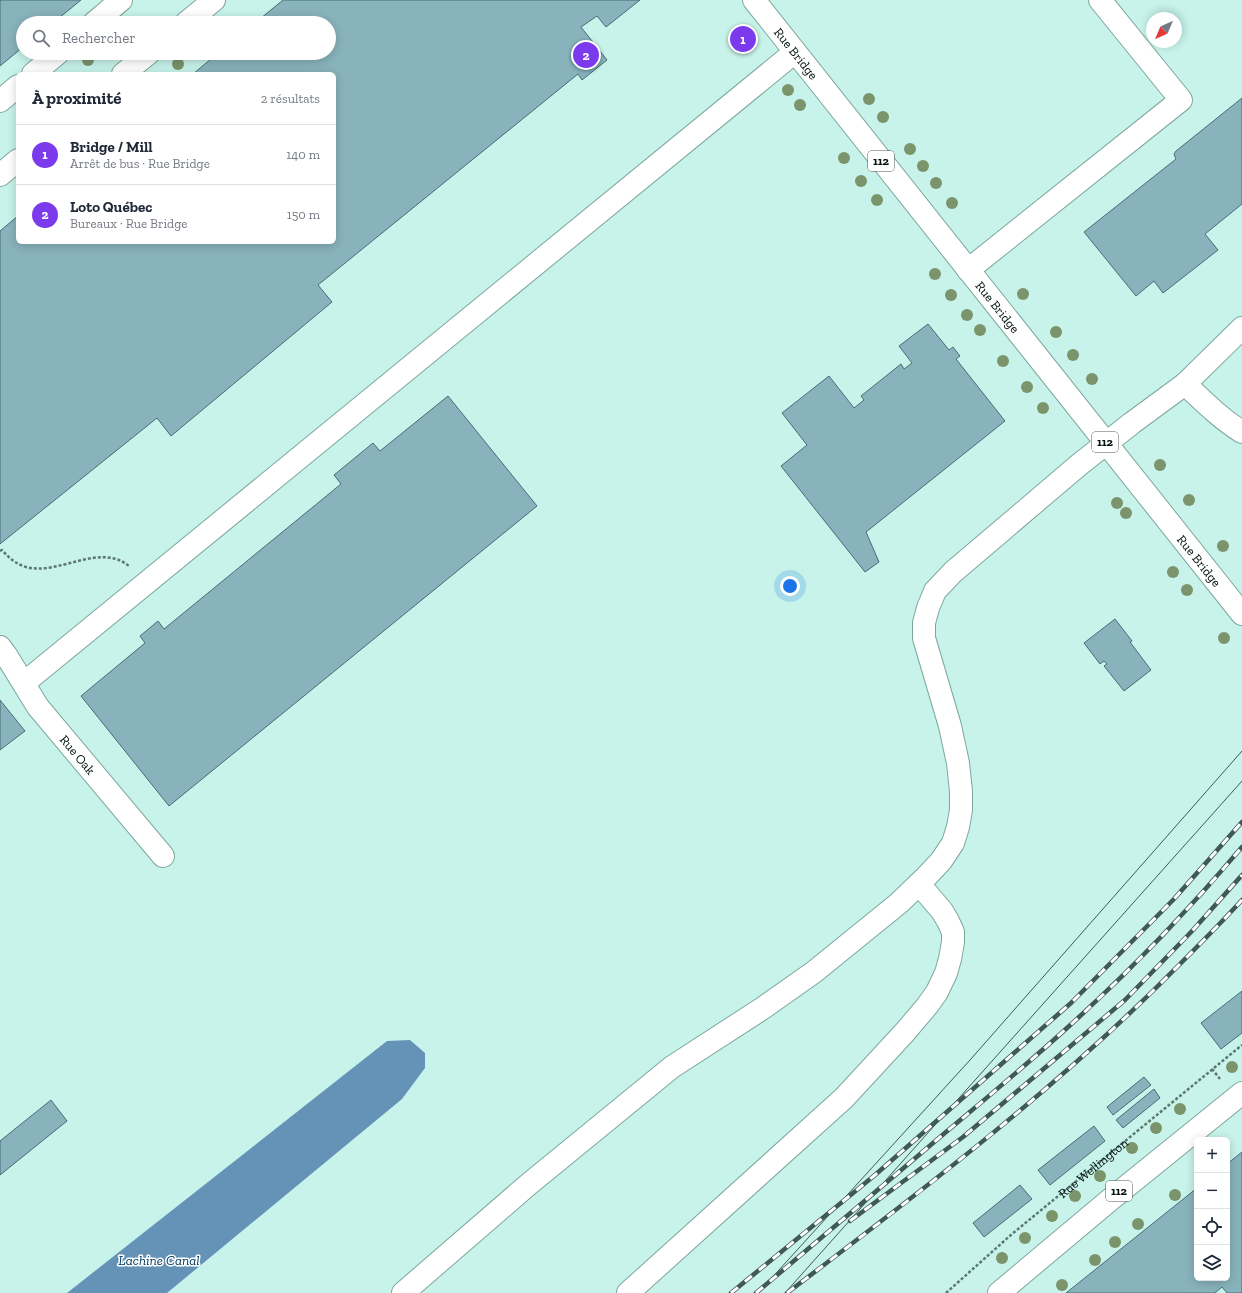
<!DOCTYPE html>
<html lang="fr">
<meta charset="utf-8">
<style>
body{margin:0;font-family:"Zilla Slab",serif;background:#f2f2f3;color:#1f2937}
.controls{position:absolute;right:12px;bottom:12px;display:grid;overflow:hidden;border-radius:6px;box-shadow:0 2px 10px #0003}
.controls button{width:36px;height:36px;display:grid;place-items:center;padding:0;border:0;border-bottom:1px solid #e0e1e3;background:#fff;color:#1f2937;font:20px sans-serif}
.compass{position:absolute;left:1146px;top:12px;width:36px;height:36px;border-radius:50%;background:#fff;box-shadow:0 2px 10px #0003;rotate:224deg}
.you{position:absolute;left:790px;top:586px;width:14px;height:14px;margin:-10px;border:3px solid #fff;border-radius:50%;background:#1a73e8;box-shadow:0 0 0 6px #1a73e833}
.badge{display:grid;place-items:center;width:26px;height:26px;border-radius:50%;background:#7c3aed;color:#fff;font-size:13px;font-weight:700}
.pin{position:absolute;translate:-50% -50%;border:2px solid #fff;box-shadow:0 1px 4px #0006}
.list{margin:0;padding:0;list-style:none}
h2{display:flex;justify-content:space-between;align-items:center;height:52px;margin:0;padding:0 16px;font-size:17px}
h2 small{font-size:13px;font-weight:400;color:#747a83}
.list li{display:grid;grid-template-columns:26px 1fr auto;gap:12px;align-items:center;box-sizing:border-box;height:60px;padding:0 16px;border-top:1px solid #e0e1e3}
.list b{display:block;font-size:15px;white-space:nowrap}
.list p{margin:0;font-size:13px;white-space:nowrap;color:#747a83}
.list em{font-size:13px;font-style:normal;color:#747a83}
.icon{flex:none;width:22px;height:22px;fill:none;stroke:currentColor;stroke-width:2;stroke-linecap:round;stroke-linejoin:round}
.map{position:relative;flex:none;width:1242px;height:1293px;overflow:hidden}
.search{position:absolute;background:#fff;box-shadow:0 2px 10px #0003;left:16px;top:16px;width:320px;height:44px;display:flex;align-items:center;gap:10px;box-sizing:border-box;padding:0 14px;border-radius:22px;color:#747a83;font-size:15px}
.panel{position:absolute;background:#fff;box-shadow:0 2px 10px #0003;left:16px;top:72px;width:320px;height:172px;border-radius:6px}
.map>svg:first-child{display:block}
</style>
<div class="map">
<svg width="1242" height="1293" viewBox="0 0 1242 1293">
<rect width="100%" height="100%" fill="#c7f3ea"/>
<!-- water -->
<path fill="#6593b8" d="M 410,1040 L 425,1053 L 425,1068 L 402,1099 L 167,1293 L 67,1293 L 387,1041 Z"/>
<!-- building -->
<path fill="#88b3bc" stroke="#456e76" d="M 0,0 L 81,0 L 53,23 L 23,23 L 23,47 L 0,66 Z
M 283,0 L 640,0 L 606,27 L 597,16 L 581,27 L 607,60 L 582,80 L 578,74 L 318,285 L 332,302 L 171,436 L 157,418 L 0,544 L 0,231 L 18,216 L 18,242 L 334,242 L 334,74 L 193,74 L 218,53 L 329,53 L 329,23 L 255,23 Z
M 1242,98 L 1242,204 L 1205,234 L 1218,250 L 1163,293 L 1154,281 L 1136,296 L 1084,232 L 1176,159 L 1174,154 L 1176,151 Z
M 928,324 L 949,350 L 953,347 L 960,356 L 956,359 L 1005,421 L 866,532 L 879,562 L 865,572 L 781,466 L 807,445 L 782,413 L 829,376 L 854,408 L 864,400 L 861,396 L 901,364 L 904,369 L 912,363 L 899,346 Z
M 448,396 L 537,506 L 169,806 L 81,696 L 145,643 L 140,636 L 158,621 L 164,629 L 341,484 L 334,475 L 373,443 L 380,451 Z
M 1115,619 L 1132,641 L 1130,642 L 1151,670 L 1124,691 L 1104,666 L 1107,664 L 1104,661 L 1100,664 L 1084,643 Z
M 0,700 L 25,731 L 0,750 Z
M 1242,991 L 1242,1033 L 1221,1049 L 1201,1023 Z
M 1144,1077 L 1151,1085 L 1113,1115 L 1107,1107 Z
M 1154,1089 L 1160,1098 L 1123,1128 L 1116,1120 Z
M 51,1100 L 67,1121 L 0,1175 L 0,1141 Z
M 1094,1126 L 1105,1141 L 1050,1185 L 1038,1170 Z
M 1242,1152 L 1242,1293 L 1227,1293 L 1222,1287 L 1215,1293 L 1066,1293 L 1197,1188 L 1197,1278 L 1227,1278 L 1227,1164 Z
M 1020,1185 L 1032,1199 L 984,1237 L 973,1223 Z"/>
<g fill="none" stroke-linecap="round" stroke-linejoin="round">
<defs>
<g id="minor">
<path d="M 94,23 L 121,0"/>
<path d="M 186,23 L 214,0"/>
<path d="M 33,74 L 58,53"/>
<path d="M 123,74 L 149,53"/>
<path d="M 0,101 L 18,86"/>
<path d="M 0,175 L 18,160"/>
<path d="M 968,270 L 1181,100 L 1100,0"/>
<path d="M 1185,384 C 1203,401 1221,419 1242,432"/>
<path id="s2" d="M 0,647 L 6,655 L 38,707 L 163,856"/>
<path d="M 24,683 L 795,52"/>
<path d="M 403,1293 L 529,1184 L 672,1067 L 763,1008 L 814,972 L 899,903 L 924,879 L 941,861 L 953,843 L 958,827 L 961,810 L 961,791 L 958,763 L 950,726 L 924,638 L 924,623 L 928,608 L 935,591 L 953,572 L 1080,464 L 1132,423 L 1185,384 L 1242,328"/>
<path d="M 628,1293 L 844,1098 L 905,1032 L 927,1006 L 937,992 L 946,973 L 950,959 L 953,942 L 953,932 L 948,921 L 942,911 L 919,884"/>
</g>
<g id="major">
<path id="s3" d="M 754,0 L 1242,614"/>
<path d="M 999,1293 L 1111,1199 L 1242,1093"/>
</g>
</defs>
<!-- minor casing -->
<use href="#minor" stroke="#7da79e" stroke-width="24"/>
<!-- major casing -->
<use href="#major" stroke="#7da79e" stroke-width="24"/>
<!-- path -->
<g stroke="#5d7873" stroke-width="2.5" stroke-dasharray="3 2" stroke-linecap="butt">
<path d="M 0,551 L 2,550 C 9,558 16,564 26,567 C 59,576 101,541 130,567"/>
<path d="M 1212,1069 L 1220,1079"/>
<path id="s1" d="M 946,1293 L 1012,1234 L 1242,1045"/>
</g>
<!-- minor -->
<use href="#minor" stroke="#fff" stroke-width="22"/>
<!-- major -->
<use href="#major" stroke="#fff" stroke-width="22"/>
<!-- tram -->
<path stroke="#415955" stroke-width="1" d="M 758,1293 L 970,1060 L 1242,751
M 785,1293 L 1242,781"/>
<defs>
<path id="rail" d="M 850,1221 L 963,1137 L 1125,1000 L 1193,930 L 1242,875
M 731,1293 L 875,1175 L 1071,1003 L 1174,899 L 1242,822
M 756,1293 C 813,1245 869,1197 926,1149 C 973,1109 1021,1070 1067,1028 C 1129,972 1188,911 1242,847
M 787,1293 C 923,1190 1059,1087 1179,965 C 1200,944 1222,922 1242,900"/>
</defs>
<!-- rail casing -->
<use href="#rail" stroke="#415955" stroke-width="4.5"/>
<!-- rail -->
<use href="#rail" stroke="#fff" stroke-width="3" stroke-dasharray="9" stroke-linecap="butt"/>
</g>
<!-- trees -->
<g fill="#7b946b">
<circle cx="88" cy="60" r="6"/>
<circle cx="178" cy="64" r="6"/>
<circle cx="788" cy="90" r="6"/>
<circle cx="869" cy="99" r="6"/>
<circle cx="800" cy="105" r="6"/>
<circle cx="883" cy="117" r="6"/>
<circle cx="910" cy="149" r="6"/>
<circle cx="844" cy="158" r="6"/>
<circle cx="923" cy="166" r="6"/>
<circle cx="861" cy="181" r="6"/>
<circle cx="936" cy="183" r="6"/>
<circle cx="877" cy="200" r="6"/>
<circle cx="952" cy="203" r="6"/>
<circle cx="935" cy="274" r="6"/>
<circle cx="1023" cy="294" r="6"/>
<circle cx="951" cy="295" r="6"/>
<circle cx="967" cy="315" r="6"/>
<circle cx="980" cy="330" r="6"/>
<circle cx="1056" cy="332" r="6"/>
<circle cx="1073" cy="355" r="6"/>
<circle cx="1003" cy="361" r="6"/>
<circle cx="1092" cy="379" r="6"/>
<circle cx="1027" cy="387" r="6"/>
<circle cx="1043" cy="408" r="6"/>
<circle cx="1160" cy="465" r="6"/>
<circle cx="1189" cy="500" r="6"/>
<circle cx="1117" cy="503" r="6"/>
<circle cx="1126" cy="513" r="6"/>
<circle cx="1223" cy="546" r="6"/>
<circle cx="1173" cy="572" r="6"/>
<circle cx="1187" cy="590" r="6"/>
<circle cx="1224" cy="638" r="6"/>
<circle cx="1232" cy="1067" r="6"/>
<circle cx="1180" cy="1109" r="6"/>
<circle cx="1156" cy="1128" r="6"/>
<circle cx="1132" cy="1148" r="6"/>
<circle cx="1100" cy="1176" r="6"/>
<circle cx="1175" cy="1195" r="6"/>
<circle cx="1075" cy="1196" r="6"/>
<circle cx="1052" cy="1216" r="6"/>
<circle cx="1138" cy="1224" r="6"/>
<circle cx="1025" cy="1238" r="6"/>
<circle cx="1115" cy="1242" r="6"/>
<circle cx="1002" cy="1258" r="6"/>
<circle cx="1095" cy="1260" r="6"/>
<circle cx="1062" cy="1285" r="6"/>
</g>
<g text-anchor="middle" dominant-baseline="central" stroke-width="3" stroke-linejoin="round" paint-order="stroke">
<!-- shield labels -->
<g fill="#fff" stroke="#4e5856" stroke-width="1">
<rect x="868" y="151" width="26" height="20" rx="3"/>
<rect x="1092" y="432" width="26" height="20" rx="3"/>
<rect x="1106" y="1181" width="26" height="20" rx="3"/>
</g>
<g font-size="12" font-weight="bold" fill="#02100e">
<text x="881" y="161">112</text>
<text x="1105" y="442">112</text>
<text x="1119" y="1191">112</text>
</g>
<!-- street labels -->
<g font-size="13" fill="#02100e" stroke="#fff">
<text stroke="none"><textPath href="#s3" startOffset="68">Rue Bridge</textPath></text>
<text stroke="none"><textPath href="#s3" startOffset="392">Rue Bridge</textPath></text>
<text stroke="none"><textPath href="#s3" startOffset="716">Rue Bridge</textPath></text>
<text stroke="none"><textPath href="#s2" startOffset="133">Rue Oak</textPath></text>
<text stroke="none"><textPath href="#s1" startOffset="193">Rue Wellington</textPath></text>
</g>
<!-- water labels -->
<g font-size="14" font-style="italic" fill="#003b60" stroke="#fff">
<text x="159" y="1260">Lachine Canal</text>
</g>
</g>
</svg>
<div class="controls">
<button>+</button>
<button>−</button>
<button><svg class="icon" aria-label="locate" viewBox="0 0 24 24"><circle cx="12" cy="12" r="6"/><path d="M12 2v4M12 18v4M2 12h4M18 12h4"/></svg></button>
<button><svg class="icon" aria-label="layers" viewBox="0 0 24 24"><path d="M12 4l9 5-9 5-9-5zM3 14l9 5 9-5"/></svg></button>
</div>
<svg class="compass" viewBox="-18 -18 36 36"><path d="M0-13l5 13h-10z" fill="#e53935"/><path d="M0 13l5-13h-10z" fill="#747a83"/></svg>
<div class="you"></div>
<div class="pin badge" style="left:743px;top:39px">1</div>
<div class="pin badge" style="left:586px;top:55px">2</div>
<div class="search"><svg class="icon" aria-label="search" viewBox="0 0 24 24"><circle cx="10" cy="10" r="6"/><path d="M15 15l6 6"/></svg>Rechercher</div>
<section class="panel">
<h2>À proximité<small>2 résultats</small></h2>
<ul class="list">
<li><span class="badge">1</span><div><b>Bridge / Mill</b><p>Arrêt de bus · Rue Bridge</p></div><em>140 m</em></li>
<li><span class="badge">2</span><div><b>Loto Québec</b><p>Bureaux · Rue Bridge</p></div><em>150 m</em></li>
</ul>
</section>
</div>
